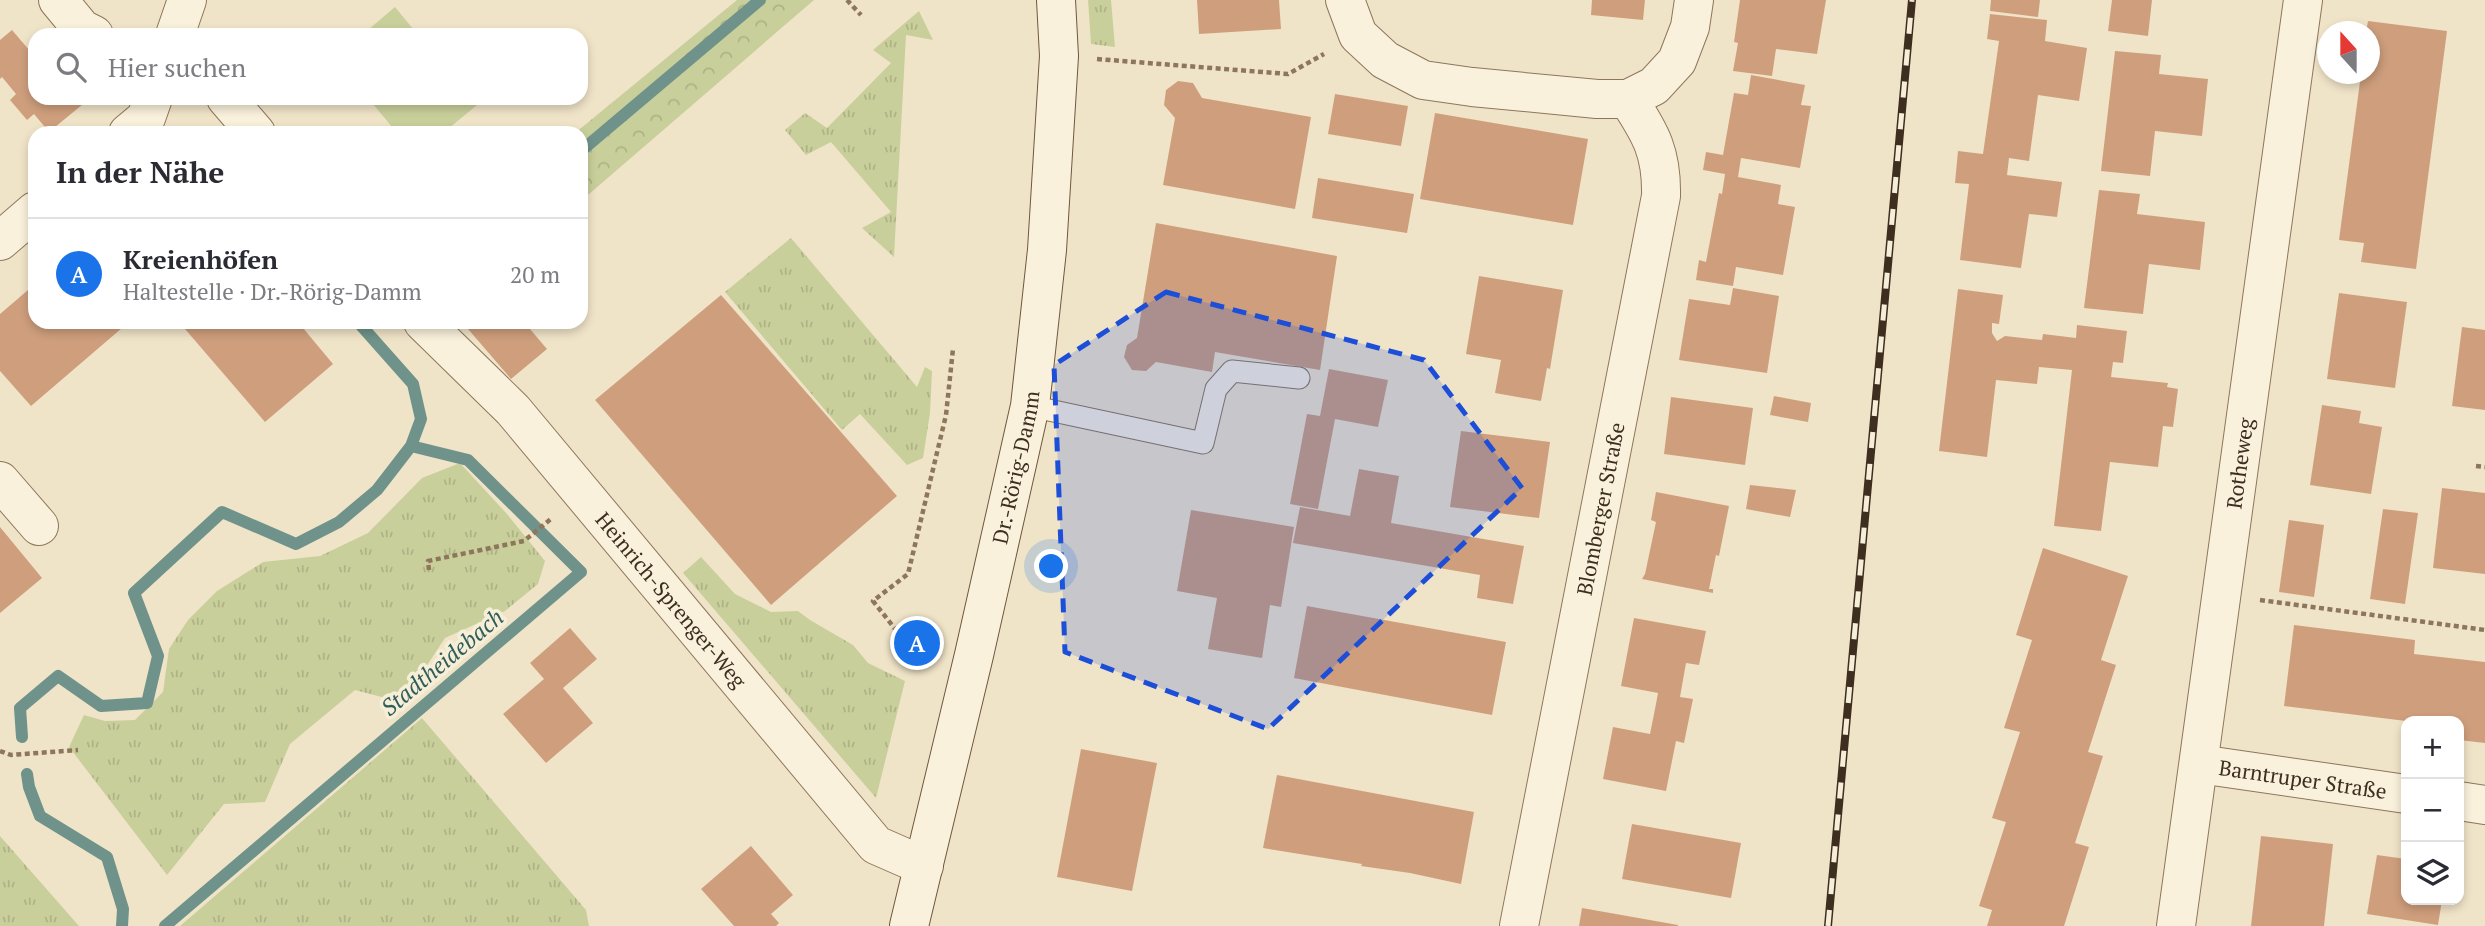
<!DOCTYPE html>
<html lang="de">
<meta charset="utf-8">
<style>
body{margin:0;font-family:"PT Serif",serif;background:#f2f2f3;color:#2b2b33}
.controls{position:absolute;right:21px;bottom:21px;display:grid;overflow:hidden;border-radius:14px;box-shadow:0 4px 10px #0003}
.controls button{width:63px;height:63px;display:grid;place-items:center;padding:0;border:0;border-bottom:2px solid #e1e1e2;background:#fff;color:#2b2b33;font:35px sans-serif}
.compass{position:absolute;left:2317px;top:21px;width:63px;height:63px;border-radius:50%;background:#fff;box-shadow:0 4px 10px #0003;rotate:339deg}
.you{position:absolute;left:1052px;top:567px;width:24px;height:24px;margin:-18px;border:5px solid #fff;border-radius:50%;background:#1a73e8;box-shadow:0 0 0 10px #1a73e833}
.badge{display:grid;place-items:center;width:46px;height:46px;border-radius:50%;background:#1a73e8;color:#fff;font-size:23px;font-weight:700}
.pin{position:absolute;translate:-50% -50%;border:4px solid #fff;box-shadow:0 2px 7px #0006}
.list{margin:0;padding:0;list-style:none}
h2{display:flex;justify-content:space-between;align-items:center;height:91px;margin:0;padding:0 28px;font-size:30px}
h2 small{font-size:23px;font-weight:400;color:#7c7c81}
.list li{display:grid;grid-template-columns:46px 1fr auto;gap:21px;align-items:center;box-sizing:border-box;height:112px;padding:0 28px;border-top:2px solid #e1e1e2}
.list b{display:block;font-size:26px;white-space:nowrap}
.list p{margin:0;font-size:23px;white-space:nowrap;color:#7c7c81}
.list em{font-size:23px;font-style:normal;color:#7c7c81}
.icon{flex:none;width:38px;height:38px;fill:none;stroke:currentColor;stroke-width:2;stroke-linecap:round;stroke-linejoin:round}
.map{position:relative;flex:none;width:2485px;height:926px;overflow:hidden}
.search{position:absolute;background:#fff;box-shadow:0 4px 10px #0003;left:28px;top:28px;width:560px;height:77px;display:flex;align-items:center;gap:18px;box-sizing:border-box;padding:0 24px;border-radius:21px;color:#7c7c81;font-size:26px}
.panel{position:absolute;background:#fff;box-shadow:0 4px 10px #0003;left:28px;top:126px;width:560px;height:203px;border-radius:21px}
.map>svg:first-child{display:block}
</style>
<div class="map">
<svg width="2485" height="926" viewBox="0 0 2485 926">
<defs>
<pattern id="grass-tufts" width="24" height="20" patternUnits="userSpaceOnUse" patternTransform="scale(1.75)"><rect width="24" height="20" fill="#c9cf9b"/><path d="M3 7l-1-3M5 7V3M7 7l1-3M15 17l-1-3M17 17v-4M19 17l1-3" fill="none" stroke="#aeb285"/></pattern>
<pattern id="forest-crowns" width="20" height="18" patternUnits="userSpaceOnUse" patternTransform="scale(1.75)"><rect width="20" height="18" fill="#c9cf9b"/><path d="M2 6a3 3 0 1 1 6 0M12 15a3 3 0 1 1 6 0" fill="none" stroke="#aeb285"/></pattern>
</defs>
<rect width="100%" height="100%" fill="#f0e4c8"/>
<!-- grass -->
<path fill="url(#grass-tufts)" d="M 1088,0 L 1111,0 L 1115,47 L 1091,44 Z
M 919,11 L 933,40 L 906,35 L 894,257 L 862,228 L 891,212 L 831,142 L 806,155 L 785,130 L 805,113 L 827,128 L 891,63 L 873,50 Z
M 791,238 L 917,387 L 925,367 L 932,371 L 930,413 L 923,458 L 907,465 L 860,414 L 842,430 L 725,292 Z
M 460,463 L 507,514 L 545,561 L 538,584 L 505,611 L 445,638 L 418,679 L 393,700 L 355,690 L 290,744 L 265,802 L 224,804 L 167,875 L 69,747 L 84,715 L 105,721 L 135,720 L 163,692 L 169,649 L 188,620 L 217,591 L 263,562 L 320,556 L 368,533 L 422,478 Z
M 701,557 L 735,594 L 771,612 L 798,611 L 810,620 L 853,645 L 868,663 L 905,681 L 876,798 L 683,573 Z
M 422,718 L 586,910 L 589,926 L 180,926 Z
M 0,836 L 79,926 L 0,926 Z"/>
<!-- forest -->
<path fill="url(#forest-crowns)" d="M 737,0 L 814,0 L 581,201 L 581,133 L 575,133 Z"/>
<!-- pitch -->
<path fill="#c9cf9b" d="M 395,7 L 418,35 L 362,35 Z
M 368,98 L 471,98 L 477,105 L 443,133 L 397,133 Z"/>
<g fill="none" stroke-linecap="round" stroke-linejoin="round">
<!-- stream -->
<path stroke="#6f938a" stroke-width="12" d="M 581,151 L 760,0
M 22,737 L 20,708 L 58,676 L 101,706 L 147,703 L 158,656 L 134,593 L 222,512 L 296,544 L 339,522 L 377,490 L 411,446 L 421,419 L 413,384 L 358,322
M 27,774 L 29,787 L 40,816 L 107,857 L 123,909 L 122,926
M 165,926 L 581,572 L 468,460 L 411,446"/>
</g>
<!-- building -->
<path fill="#cf9f7d" d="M 1197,0 L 1279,0 L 1281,29 L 1199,34 Z
M 1592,0 L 1645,0 L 1643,20 L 1591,15 Z
M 1740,0 L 1826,0 L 1817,54 L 1776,49 L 1772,76 L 1733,71 L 1738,43 L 1734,42 Z
M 1991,0 L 2040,0 L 2038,17 L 1990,11 Z
M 2112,0 L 2152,0 L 2148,36 L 2108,31 Z
M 1990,14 L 2047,20 L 2045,41 L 2087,48 L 2079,101 L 2038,95 L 2029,161 L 2009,158 L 2007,175 L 2062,182 L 2057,217 L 2029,214 L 2021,268 L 1960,260 L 1969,184 L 1955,183 L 1958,151 L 1983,154 L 1999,41 L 1987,39 Z
M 2368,21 L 2447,31 L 2416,269 L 2361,262 L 2364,243 L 2339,240 L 2361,74 L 2370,74 L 2370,32 L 2366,32 Z
M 12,30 L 30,51 L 35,47 L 35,98 L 87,98 L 88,100 L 49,132 L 34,114 L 27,120 L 10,100 L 16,94 L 2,77 L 0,79 L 0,40 Z
M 2115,51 L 2161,55 L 2159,74 L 2208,79 L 2202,136 L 2155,131 L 2150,176 L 2101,171 Z
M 1751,75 L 1805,85 L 1801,105 L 1811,106 L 1800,168 L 1741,158 L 1738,177 L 1781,185 L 1778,204 L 1795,207 L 1783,275 L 1736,267 L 1733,286 L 1696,280 L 1699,260 L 1706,262 L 1719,193 L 1722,194 L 1725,174 L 1703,170 L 1706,152 L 1723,155 L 1734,93 L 1748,95 Z
M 1178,81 L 1193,83 L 1202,98 L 1311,117 L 1295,209 L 1163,185 L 1175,118 L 1164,105 L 1166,90 Z
M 1335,94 L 1408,106 L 1401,146 L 1328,134 Z
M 1435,113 L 1588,139 L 1573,225 L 1420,199 Z
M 1318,178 L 1414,194 L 1407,233 L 1312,218 Z
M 2099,190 L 2140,194 L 2137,214 L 2205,222 L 2200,270 L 2149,264 L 2143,314 L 2084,308 Z
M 1156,223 L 1337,256 L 1320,370 L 1215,352 L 1212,372 L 1156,362 L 1146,371 L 1132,370 L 1124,357 L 1127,345 L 1137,338 Z
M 1479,276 L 1563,290 L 1550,369 L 1547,368 L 1541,401 L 1495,393 L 1501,360 L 1466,354 Z
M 35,284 L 35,322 L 129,322 L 31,406 L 0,371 L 0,314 Z
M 1733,288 L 1779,296 L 1767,373 L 1679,360 L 1689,299 L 1730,305 Z
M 1958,289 L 2003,295 L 1999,324 L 1992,323 L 1992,333 L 1997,341 L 2005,336 L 2042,340 L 2043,334 L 2076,338 L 2077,325 L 2127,331 L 2123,363 L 2113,362 L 2111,377 L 2168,383 L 2167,387 L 2178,389 L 2173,427 L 2163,426 L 2158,467 L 2110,462 L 2101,531 L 2054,526 L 2072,370 L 2039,367 L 2037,384 L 1996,380 L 1987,457 L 1939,451 Z
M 2339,293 L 2407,302 L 2395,388 L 2327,379 Z
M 721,295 L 897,496 L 771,605 L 595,400 Z
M 179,322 L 298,322 L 333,364 L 265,422 Z
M 462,322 L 524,322 L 547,349 L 511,379 Z
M 2462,327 L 2485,330 L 2485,410 L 2452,406 Z
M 1329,369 L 1388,380 L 1378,427 L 1335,419 L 1318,509 L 1290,504 L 1307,414 L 1320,416 Z
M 1774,396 L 1811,403 L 1808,422 L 1770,415 Z
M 1671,397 L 1753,408 L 1745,465 L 1664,454 Z
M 2322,405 L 2361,411 L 2359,423 L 2382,427 L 2371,494 L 2310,485 Z
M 1461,431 L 1550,442 L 1539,518 L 1450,507 Z
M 1359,469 L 1399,476 L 1391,523 L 1524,546 L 1513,604 L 1477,598 L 1480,575 L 1293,543 L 1300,507 L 1350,516 Z
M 1750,485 L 1796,490 L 1790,517 L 1746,509 Z
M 2442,488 L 2485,493 L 2485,574 L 2433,568 Z
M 1656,492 L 1729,506 L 1719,556 L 1716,555 L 1709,589 L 1713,589 L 1713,593 L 1642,579 L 1645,574 L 1656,522 L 1651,520 Z
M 2383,509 L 2418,513 L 2405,604 L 2370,599 Z
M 1191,510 L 1294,527 L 1281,607 L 1270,605 L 1262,658 L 1208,649 L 1217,598 L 1177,591 Z
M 2289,520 L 2324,525 L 2314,597 L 2279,592 Z
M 0,527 L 42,578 L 0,613 Z
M 2043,548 L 2128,576 L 2101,660 L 2116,665 L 2088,752 L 2103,756 L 2075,843 L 2089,847 L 2064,926 L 1987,926 L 1992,910 L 1979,906 L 2006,822 L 1992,818 L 2020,732 L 2004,728 L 2032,640 L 2016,635 Z
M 1307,606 L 1506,642 L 1492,715 L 1294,678 Z
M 1634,618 L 1706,631 L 1699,665 L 1686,663 L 1680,697 L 1693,699 L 1684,743 L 1676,741 L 1666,791 L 1603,779 L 1613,727 L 1650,734 L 1655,709 L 1658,693 L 1621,686 Z
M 2294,625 L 2415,640 L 2414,654 L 2485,662 L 2485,743 L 2459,740 L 2459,721 L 2406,721 L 2284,706 Z
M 570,628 L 597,659 L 563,688 L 593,723 L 546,763 L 503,714 L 544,679 L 530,663 Z
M 1081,749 L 1157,763 L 1132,891 L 1057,877 Z
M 1277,775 L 1474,812 L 1461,884 L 1410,873 L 1361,866 L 1362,864 L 1263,848 Z
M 1632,824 L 1741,843 L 1731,898 L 1622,879 Z
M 2261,836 L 2333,844 L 2324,926 L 2251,926 Z
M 751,846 L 793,895 L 771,914 L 779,923 L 776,926 L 734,926 L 701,889 Z
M 2377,855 L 2406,859 L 2406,900 L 2442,900 L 2438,925 L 2367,914 Z
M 1582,908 L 1678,925 L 1678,926 L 1579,926 Z"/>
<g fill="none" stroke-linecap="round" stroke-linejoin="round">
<defs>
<path id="lane" d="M 1030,406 L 1203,443 L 1216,389 L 1232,371 L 1299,378"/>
<g id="street">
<path d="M 58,0 L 82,29 L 94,35"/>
<path d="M 1345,0 L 1358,35 L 1385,60 L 1423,80 L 1472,87 L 1597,99 L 1628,99 L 1654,86 L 1677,61 L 1690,27 L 1694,0"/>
<path d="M 175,35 L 187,0"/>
<path d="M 226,98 L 256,133"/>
<path d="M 128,133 L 146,118 L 153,98"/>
<path d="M 0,241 L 35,211"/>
<path id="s1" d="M 423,322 L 513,410 L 876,845 L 924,866"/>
<path d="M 0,481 L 39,526"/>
<path id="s2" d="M 2199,764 L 2406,794"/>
<path d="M 2459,801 L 2485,805"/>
<path id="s3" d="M 1519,926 L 1661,196 C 1662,153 1651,134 1628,99"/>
<path id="s4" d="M 2176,926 L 2303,0"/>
</g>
<g id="secondary">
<path id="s5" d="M 909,926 L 974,655 L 1030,406 L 1047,250 L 1059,56 L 1056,0"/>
</g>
</defs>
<!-- lane casing -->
<use href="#lane" stroke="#8d765c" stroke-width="23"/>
<!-- street casing -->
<use href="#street" stroke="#8d765c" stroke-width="40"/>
<!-- secondary casing -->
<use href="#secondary" stroke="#6f573f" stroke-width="40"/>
<!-- path -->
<path stroke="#8d765c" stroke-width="4.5" stroke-dasharray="5 3.5" stroke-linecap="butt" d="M 847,0 L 861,15
M 1097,59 L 1288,74 L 1324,54
M 2476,466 L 2485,467
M 429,570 L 428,561 L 524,541 L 552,518
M 2260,600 L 2485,630
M 936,646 L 900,635 L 873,601 L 908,574 L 946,415 L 953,349
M 0,751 L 11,755 L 78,750"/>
<!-- lane -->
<use href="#lane" stroke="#faf1dc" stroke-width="21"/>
<!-- street -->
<use href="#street" stroke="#faf1dc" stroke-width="38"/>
<!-- secondary -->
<use href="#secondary" stroke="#faf1dc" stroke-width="38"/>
<defs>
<path id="rail" d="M 1828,926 L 1912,0"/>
</defs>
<!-- rail casing -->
<use href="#rail" stroke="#3d2e20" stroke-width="8"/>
<!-- rail -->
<use href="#rail" stroke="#f7eed8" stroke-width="5" stroke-dasharray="16" stroke-linecap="butt"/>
</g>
<!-- marked area -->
<path fill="#1d4ed8" fill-opacity="0.2" stroke="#1d4ed8" stroke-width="5" stroke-dasharray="14 9" stroke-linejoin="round" d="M 1166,292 L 1424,360 L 1522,488 L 1268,729 L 1065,652 L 1054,365 Z"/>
<g text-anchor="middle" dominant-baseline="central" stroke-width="7" stroke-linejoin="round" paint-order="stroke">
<!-- street labels -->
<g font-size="21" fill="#3d2e20" stroke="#f7eed8">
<text stroke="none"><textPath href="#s4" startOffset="467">Rotheweg</textPath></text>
<text stroke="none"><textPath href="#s5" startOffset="471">Dr.-Rörig-Damm</textPath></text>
<text stroke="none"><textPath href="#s3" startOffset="425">Blomberger Straße</textPath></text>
<text stroke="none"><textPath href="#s1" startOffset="373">Heinrich-Sprenger-Weg</textPath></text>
<text stroke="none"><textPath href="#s2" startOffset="105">Barntruper Straße</textPath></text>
</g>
<!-- water labels -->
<g font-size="23" font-style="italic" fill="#2f5d5a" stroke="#f7eed8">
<text transform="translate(442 662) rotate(-40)">Stadtheidebach</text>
</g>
</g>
</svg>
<div class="controls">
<button>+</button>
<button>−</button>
<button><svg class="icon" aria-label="layers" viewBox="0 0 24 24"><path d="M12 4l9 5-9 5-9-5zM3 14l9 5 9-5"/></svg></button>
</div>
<svg class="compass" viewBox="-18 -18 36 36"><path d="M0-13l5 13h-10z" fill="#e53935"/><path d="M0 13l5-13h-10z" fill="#7c7c81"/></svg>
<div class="you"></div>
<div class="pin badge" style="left:917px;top:643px">A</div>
<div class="search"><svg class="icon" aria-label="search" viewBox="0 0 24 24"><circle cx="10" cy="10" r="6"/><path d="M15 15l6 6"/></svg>Hier suchen</div>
<section class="panel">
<h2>In der Nähe<small></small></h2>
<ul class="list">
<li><span class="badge">A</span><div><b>Kreienhöfen</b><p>Haltestelle · Dr.-Rörig-Damm</p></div><em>20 m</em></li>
</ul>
</section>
</div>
